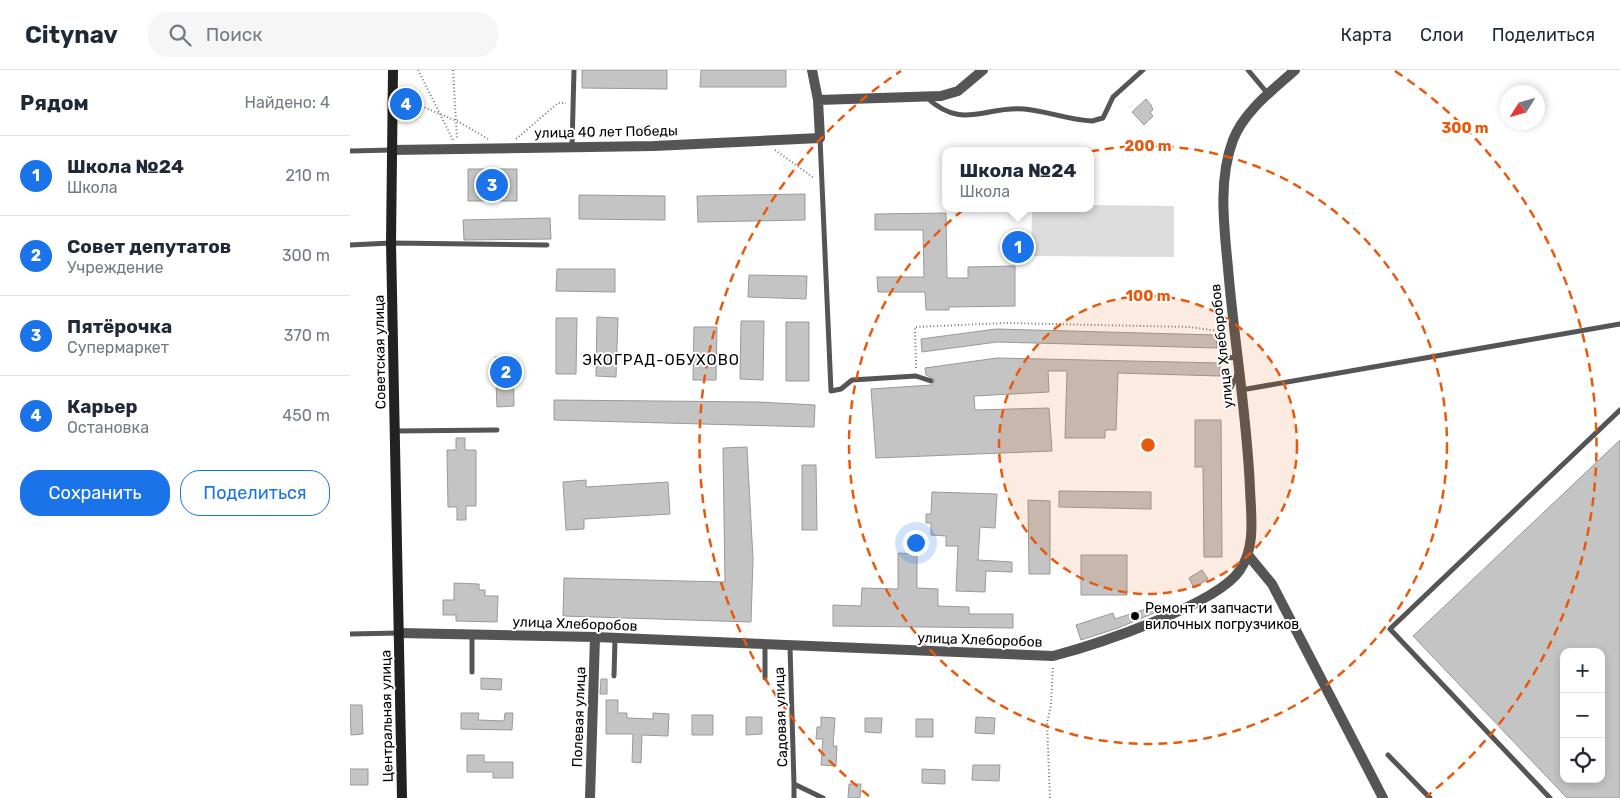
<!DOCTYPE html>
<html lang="ru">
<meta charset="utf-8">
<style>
body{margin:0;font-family:Rubik,sans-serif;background:#f6f6f7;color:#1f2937}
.controls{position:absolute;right:15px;bottom:15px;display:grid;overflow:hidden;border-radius:10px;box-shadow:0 2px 8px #0003}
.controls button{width:45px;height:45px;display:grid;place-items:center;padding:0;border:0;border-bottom:1px solid #e0e1e3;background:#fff;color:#1f2937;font:25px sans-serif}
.compass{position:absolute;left:1150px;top:15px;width:45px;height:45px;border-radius:50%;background:#fff;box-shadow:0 2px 8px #0003;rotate:233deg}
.you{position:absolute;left:565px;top:472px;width:18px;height:18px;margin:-12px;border:4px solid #fff;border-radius:50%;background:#1a73e8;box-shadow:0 0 0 8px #1a73e833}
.badge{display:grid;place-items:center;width:32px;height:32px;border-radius:50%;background:#1a73e8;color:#fff;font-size:16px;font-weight:700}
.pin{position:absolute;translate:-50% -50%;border:2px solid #fff;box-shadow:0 1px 5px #0006}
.popup{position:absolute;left:592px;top:77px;width:152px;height:65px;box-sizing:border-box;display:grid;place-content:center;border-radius:10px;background:#fff;filter:drop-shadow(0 1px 4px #0005);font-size:16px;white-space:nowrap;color:#747a83}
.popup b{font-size:19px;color:#1f2937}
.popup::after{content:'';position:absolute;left:50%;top:100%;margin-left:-10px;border:10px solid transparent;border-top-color:#fff}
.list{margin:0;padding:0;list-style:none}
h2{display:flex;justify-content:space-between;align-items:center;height:65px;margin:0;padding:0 20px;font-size:21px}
h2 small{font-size:16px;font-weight:400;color:#747a83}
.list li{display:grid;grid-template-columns:32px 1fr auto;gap:15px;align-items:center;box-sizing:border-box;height:80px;padding:0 20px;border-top:1px solid #e0e1e3}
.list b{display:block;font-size:19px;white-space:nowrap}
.list p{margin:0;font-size:16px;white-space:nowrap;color:#747a83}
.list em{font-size:16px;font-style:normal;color:#747a83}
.actions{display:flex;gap:10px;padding:15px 20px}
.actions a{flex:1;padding:11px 0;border:1px solid #1a73e8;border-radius:20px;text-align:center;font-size:18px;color:#1a73e8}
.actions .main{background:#1a73e8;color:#fff}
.icon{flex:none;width:28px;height:28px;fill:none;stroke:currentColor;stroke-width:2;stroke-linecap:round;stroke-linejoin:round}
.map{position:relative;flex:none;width:1270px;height:728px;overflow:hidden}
header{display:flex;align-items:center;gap:30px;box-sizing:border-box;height:70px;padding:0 25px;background:#fff;border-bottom:1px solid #e0e1e3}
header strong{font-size:24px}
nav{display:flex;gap:28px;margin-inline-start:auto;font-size:18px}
.search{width:350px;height:45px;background:#f6f6f7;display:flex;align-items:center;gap:12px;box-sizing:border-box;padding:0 18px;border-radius:20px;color:#747a83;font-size:19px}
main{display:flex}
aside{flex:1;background:#fff}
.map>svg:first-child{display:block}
</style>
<header>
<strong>Citynav</strong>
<div class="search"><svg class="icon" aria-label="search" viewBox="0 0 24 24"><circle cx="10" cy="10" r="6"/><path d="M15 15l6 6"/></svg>Поиск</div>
<nav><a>Карта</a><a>Слои</a><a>Поделиться</a></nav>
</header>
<main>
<aside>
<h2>Рядом<small>Найдено: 4</small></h2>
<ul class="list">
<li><span class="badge">1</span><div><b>Школа №24</b><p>Школа</p></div><em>210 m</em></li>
<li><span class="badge">2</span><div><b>Совет депутатов</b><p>Учреждение</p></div><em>300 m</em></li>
<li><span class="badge">3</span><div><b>Пятёрочка</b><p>Супермаркет</p></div><em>370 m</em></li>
<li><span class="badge">4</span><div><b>Карьер</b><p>Остановка</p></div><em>450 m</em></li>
</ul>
<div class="actions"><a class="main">Сохранить</a><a>Поделиться</a></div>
</aside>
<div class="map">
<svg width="1270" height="728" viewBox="0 0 1270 728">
<rect width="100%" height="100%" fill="#fff"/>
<!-- grass -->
<path fill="#dcdcdc" d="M 741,135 L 824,136 L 824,187 L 681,186 L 682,138 L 740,138 Z"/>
<!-- building -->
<path fill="#c4c4c4" stroke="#999" fill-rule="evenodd" d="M 232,0 L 317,0 L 317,19 L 232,18 Z
M 351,0 L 436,0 L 436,17 L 350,17 Z
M 796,29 L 801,35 L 803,40 L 800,42 L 803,46 L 794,55 L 782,42 Z
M 118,99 L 167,99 L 167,131 L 118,131 Z
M 455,124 L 455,150 L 348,152 L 347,126 Z
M 229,125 L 315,126 L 315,150 L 229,149 Z
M 596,143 L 597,208 L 618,208 L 618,197 L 665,196 L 665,236 L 599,237 L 599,240 L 576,240 L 575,222 L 528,222 L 527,207 L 574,207 L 573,160 L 525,160 L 525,144 Z
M 200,148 L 201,169 L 114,170 L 113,150 Z
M 207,199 L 265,199 L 265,222 L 206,221 Z
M 399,205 L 457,206 L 456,229 L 398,227 Z
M 247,247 L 268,248 L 266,307 L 246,306 Z
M 206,248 L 227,248 L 226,304 L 206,304 Z
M 391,251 L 414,251 L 413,310 L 390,309 Z
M 436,252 L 459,252 L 459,311 L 436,311 Z
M 344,257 L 367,257 L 366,310 L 343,310 Z
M 646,259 L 866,265 L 867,278 L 647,272 L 572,282 L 571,269 Z
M 163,286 L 164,336 L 147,337 L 145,287 Z
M 647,288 L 870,293 L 870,306 L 768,303 L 766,360 L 755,360 L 755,368 L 715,368 L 717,301 L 698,301 L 699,322 L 624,326 L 625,340 L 699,338 L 702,381 L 526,388 L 521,319 L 582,315 L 585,310 L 576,305 L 575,298 Z
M 204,330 L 408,332 L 465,335 L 464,357 L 204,350 Z
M 845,350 L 871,350 L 872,487 L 854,487 L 853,397 L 845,397 Z
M 106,368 L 115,368 L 115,380 L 126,380 L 126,436 L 116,436 L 116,450 L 107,450 L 107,437 L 98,437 L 97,380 L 106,380 Z
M 1270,370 L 1270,728 L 1217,728 L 1063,566 ZM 1214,582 L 1251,582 L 1251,709 L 1214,709 Z
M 397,377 L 403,489 L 401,552 L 213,546 L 214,508 L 375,512 L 373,378 Z
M 452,395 L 466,395 L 467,460 L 452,460 Z
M 236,410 L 236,417 L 318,412 L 320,444 L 234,449 L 234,459 L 216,460 L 213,412 Z
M 709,421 L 801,422 L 801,439 L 709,437 Z
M 582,422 L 647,424 L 645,458 L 630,457 L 628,490 L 662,492 L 662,502 L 636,501 L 635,522 L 606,521 L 608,476 L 596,476 L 596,466 L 581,465 L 581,453 L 576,453 L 576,444 L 581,444 Z
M 678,430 L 700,431 L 700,504 L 679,504 Z
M 548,483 L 567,484 L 567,518 L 588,519 L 588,536 L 619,537 L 619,544 L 663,544 L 663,558 L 483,556 L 483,535 L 511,536 L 512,518 L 548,519 Z
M 731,485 L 777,485 L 777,525 L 731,525 Z
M 852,500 L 858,509 L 844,518 L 839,508 Z
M 104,513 L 129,514 L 129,520 L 135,520 L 135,526 L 148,526 L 147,552 L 106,551 L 106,545 L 93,545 L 93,530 L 104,530 Z
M 814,533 L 816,538 L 768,558 L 731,570 L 726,555 L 763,543 L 765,549 Z
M 131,608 L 152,609 L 151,620 L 131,619 Z
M 251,609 L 257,609 L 257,624 L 250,624 Z
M 256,630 L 268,630 L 268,643 L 277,643 L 277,648 L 303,649 L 303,643 L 319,644 L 318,666 L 292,665 L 291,693 L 282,692 L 283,664 L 256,664 Z
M 0,635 L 12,635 L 13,664 L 1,665 Z
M 111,643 L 129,643 L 128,650 L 154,651 L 155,643 L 163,643 L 162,660 L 111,659 Z
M 342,645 L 363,645 L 363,665 L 342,665 Z
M 396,647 L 412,647 L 412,664 L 396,665 Z
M 471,647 L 485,648 L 483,676 L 487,676 L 486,696 L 471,695 L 473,669 L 466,669 L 467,657 L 471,657 Z
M 626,647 L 645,648 L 644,664 L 625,663 Z
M 515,648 L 532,648 L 531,663 L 515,662 Z
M 566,649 L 583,649 L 583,667 L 566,667 Z
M 117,685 L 134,685 L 134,692 L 163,692 L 163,708 L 143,708 L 143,702 L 117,702 Z
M 623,695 L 650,695 L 649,711 L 622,710 Z
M 0,699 L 18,699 L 18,715 L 0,715 Z
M 572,699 L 595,700 L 595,714 L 572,713 Z
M 499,714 L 511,714 L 510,728 L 498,728 Z"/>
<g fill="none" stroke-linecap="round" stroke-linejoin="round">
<!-- path -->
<path stroke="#777" stroke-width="2" stroke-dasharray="1 2.5" stroke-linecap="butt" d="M 68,0 L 103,70
M 103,0 L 107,69
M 52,28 L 109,52 L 138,69
M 166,69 L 208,33 L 216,33
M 425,80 L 464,108
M 566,298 L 565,257 L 655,253 L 840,257 L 876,262
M 700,728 L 697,653 L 701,635 L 703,596"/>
<!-- service -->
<path stroke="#555" stroke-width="5" d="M 898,0 L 918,24
M 576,27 C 613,61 633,36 674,39 C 697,41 719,50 742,51 L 753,48 L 763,27 L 793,0
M 470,68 L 481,321 L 491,319 L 502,310 L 566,306 L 581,311
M 222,77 L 224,0
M 0,81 L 42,80
M 0,175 L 41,173 L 197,175
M 872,287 L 886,288
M 891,320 L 1270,254
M 879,322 L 888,302
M 45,361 L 147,360
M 0,564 L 49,563
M 440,577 L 444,714 L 473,728
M 122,602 L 122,565
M 264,606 L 265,568
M 415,608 L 415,575
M 1038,685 L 1080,728
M 444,728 L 444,714
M 1200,728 L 1040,559 L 1270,340"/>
<!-- minor -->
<path stroke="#555" stroke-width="10" d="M 468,30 L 591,26 L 608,21 L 633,0
M 42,80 L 304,76 L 470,68 L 468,30 L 462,0
M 898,485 L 922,514 L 1033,728
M 49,563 L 245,567 L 703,586 C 745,575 867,535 890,500 C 906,477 901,446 900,419 C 897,345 884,271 878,198 C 874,156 868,110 883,70 C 894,41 923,20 945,0
M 240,728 L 245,567"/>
<!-- secondary -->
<path stroke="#222" stroke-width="10" d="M 43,0 L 41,173 L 52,728"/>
</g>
<!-- distance rings -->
<circle cx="798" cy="375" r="149" fill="#e8590c" fill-opacity=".12"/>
<g fill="none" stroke="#e8590c" stroke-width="2.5" stroke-dasharray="9 6">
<circle cx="798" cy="375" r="149"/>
<circle cx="798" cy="375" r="299"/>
<path d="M519 726A448 448 0 0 1 551 1M1045 1A448 448 0 0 1 1077 726"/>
</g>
<!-- markers -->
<circle fill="#000" stroke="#fff" stroke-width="2" cx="785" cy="546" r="5"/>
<g text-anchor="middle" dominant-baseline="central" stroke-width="4" stroke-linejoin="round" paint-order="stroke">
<!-- street labels -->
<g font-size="14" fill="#000" stroke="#fff">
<text transform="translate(256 62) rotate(-1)">улица 40 лет Победы</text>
<text transform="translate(872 276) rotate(-96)">улица Хлеборобов</text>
<text transform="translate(30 282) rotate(-91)">Советская улица</text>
<text transform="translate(225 554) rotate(2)">улица Хлеборобов</text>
<text transform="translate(630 570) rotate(2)">улица Хлеборобов</text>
<text transform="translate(37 646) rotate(-91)">Центральная улица</text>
<text transform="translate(229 647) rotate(-88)">Полевая улица</text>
<text transform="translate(431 647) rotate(-92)">Садовая улица</text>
</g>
<!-- poi labels -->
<g font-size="14" fill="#000" stroke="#fff" text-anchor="start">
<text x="795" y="538">Ремонт и запчасти<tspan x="795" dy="16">вилочных погрузчиков</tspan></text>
</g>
<!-- neighbourhood labels -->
<g font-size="15" letter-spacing="1" fill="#000" stroke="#fff">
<text x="311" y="290">ЭКОГРАД-ОБУХОВО</text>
</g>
</g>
<circle cx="798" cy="375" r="8" fill="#e8590c" stroke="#fff" stroke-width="2.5"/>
<g font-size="15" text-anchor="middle" font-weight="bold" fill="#e8590c" stroke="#fff" stroke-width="4" stroke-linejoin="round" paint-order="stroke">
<text x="1115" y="63">300 m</text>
<text x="798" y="81">200 m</text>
<text x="798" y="231">100 m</text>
</g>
</svg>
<div class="controls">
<button>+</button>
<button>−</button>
<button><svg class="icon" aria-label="locate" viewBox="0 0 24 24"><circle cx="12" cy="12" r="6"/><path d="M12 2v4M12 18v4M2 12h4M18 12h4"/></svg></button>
</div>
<svg class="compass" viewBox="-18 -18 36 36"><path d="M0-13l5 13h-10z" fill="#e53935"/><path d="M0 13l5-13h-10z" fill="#747a83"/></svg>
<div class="you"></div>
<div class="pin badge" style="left:668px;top:177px">1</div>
<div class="popup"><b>Школа №24</b>Школа</div>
<div class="pin badge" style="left:156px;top:302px">2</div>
<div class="pin badge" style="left:142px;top:115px">3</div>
<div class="pin badge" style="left:56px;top:34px">4</div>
</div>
</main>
